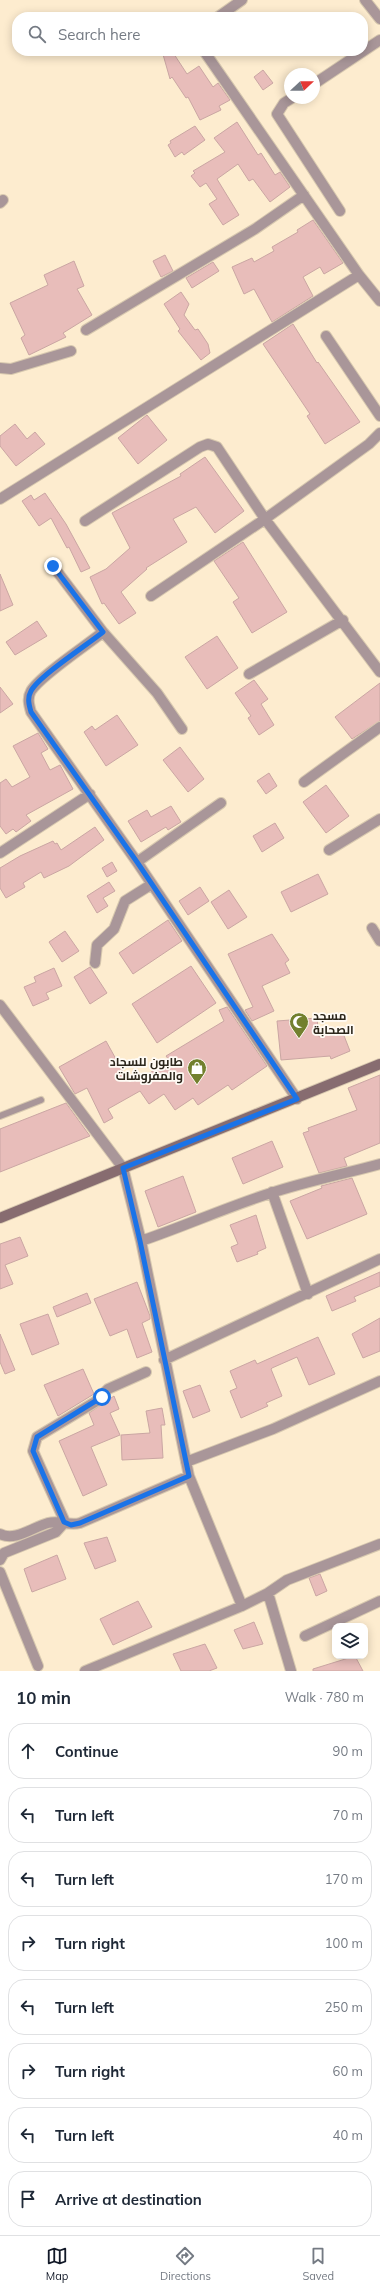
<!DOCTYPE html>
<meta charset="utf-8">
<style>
body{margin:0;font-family:Mulish,Cairo,sans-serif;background:#f2f2f3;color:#1f2937}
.controls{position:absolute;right:12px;bottom:12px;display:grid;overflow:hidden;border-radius:8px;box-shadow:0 2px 10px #0003}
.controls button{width:36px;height:36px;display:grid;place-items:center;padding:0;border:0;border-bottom:1px solid #e0e1e3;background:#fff;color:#1f2937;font:20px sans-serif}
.compass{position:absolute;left:284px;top:68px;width:36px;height:36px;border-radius:50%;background:#fff;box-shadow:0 2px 10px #0003;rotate:68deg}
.stop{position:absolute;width:12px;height:12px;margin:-9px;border:3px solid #1a73e8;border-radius:50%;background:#fff}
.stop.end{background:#1a73e8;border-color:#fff;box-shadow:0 1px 4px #0008}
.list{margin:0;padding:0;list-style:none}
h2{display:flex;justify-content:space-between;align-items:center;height:52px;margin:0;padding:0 16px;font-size:17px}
h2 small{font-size:13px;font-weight:400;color:#747a83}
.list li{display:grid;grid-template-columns:26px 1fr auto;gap:12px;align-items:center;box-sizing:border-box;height:56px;margin:0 8px 8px;padding:0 8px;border:1px solid #e0e1e3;border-radius:16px}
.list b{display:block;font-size:15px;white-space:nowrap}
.list em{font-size:13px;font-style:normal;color:#747a83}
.icon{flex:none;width:22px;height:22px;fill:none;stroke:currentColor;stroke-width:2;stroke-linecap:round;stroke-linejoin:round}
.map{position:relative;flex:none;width:380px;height:1671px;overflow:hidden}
.search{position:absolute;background:#fff;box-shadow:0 2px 10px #0003;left:12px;right:12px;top:12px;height:44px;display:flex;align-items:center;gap:10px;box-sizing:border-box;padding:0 14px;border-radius:16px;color:#747a83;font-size:15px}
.sheet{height:564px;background:#fff}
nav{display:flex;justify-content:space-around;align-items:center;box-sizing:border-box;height:56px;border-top:1px solid #e0e1e3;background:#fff;font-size:11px;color:#747a83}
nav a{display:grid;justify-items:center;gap:2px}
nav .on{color:#111827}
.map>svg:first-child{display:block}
</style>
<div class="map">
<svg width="380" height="1671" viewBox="0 0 380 1671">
<rect width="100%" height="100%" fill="#fdeccf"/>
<!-- building -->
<path fill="#e8bdba" stroke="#caa6a3" d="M 162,51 L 172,51 L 187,74 L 199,66 L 213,87 L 218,83 L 230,100 L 219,106 L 221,110 L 200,120 L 188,97 L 186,98 L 172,77 L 170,79 Z
M 263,70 L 273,83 L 263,90 L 254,77 Z
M 237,122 L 258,155 L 261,153 L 275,175 L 280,172 L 290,187 L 270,202 L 253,179 L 249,181 L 238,164 L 217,179 L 239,215 L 223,225 L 209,204 L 217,199 L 206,183 L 200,187 L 191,176 L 195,173 L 193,171 L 225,152 L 214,138 Z
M 195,126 L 205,140 L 184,155 L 182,152 L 175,157 L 168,145 L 171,143 L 170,141 Z
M 313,220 L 343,263 L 324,274 L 320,267 L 303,277 L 313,296 L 272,322 L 254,289 L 244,294 L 232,267 L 252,258 L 254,262 L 274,251 L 272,247 L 298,232 L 297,230 Z
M 165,255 L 173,271 L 161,277 L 153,261 Z
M 74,261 L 84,286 L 77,289 L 92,315 L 63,333 L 66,337 L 29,355 L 21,338 L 25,335 L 10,303 L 48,285 L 44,275 Z
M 213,262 L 219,271 L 192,288 L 186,278 Z
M 181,292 L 189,304 L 184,315 L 195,330 L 198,329 L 208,344 L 210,353 L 201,360 L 178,331 L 180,329 L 164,304 Z
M 293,324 L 317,363 L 318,362 L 360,422 L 325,444 L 307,416 L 310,414 L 263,344 Z
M 147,415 L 167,440 L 138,464 L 118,438 Z
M 15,424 L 27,439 L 35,432 L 45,444 L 16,466 L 0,446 L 0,436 Z
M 205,457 L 244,511 L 215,533 L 196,507 L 173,519 L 187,542 L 146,568 L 147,569 L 121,592 L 136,613 L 119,624 L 104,603 L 102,604 L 90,577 L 106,569 L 130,548 L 112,513 L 181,476 L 180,474 Z
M 45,493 L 66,524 L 90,568 L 81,572 L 69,547 L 67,548 L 51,518 L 39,526 L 22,501 L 31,495 L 34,500 Z
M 243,542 L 287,612 L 252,633 L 233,602 L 239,598 L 214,561 Z
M 0,574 L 13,605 L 0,611 Z
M 37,621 L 47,636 L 15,655 L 6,642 Z
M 217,636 L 238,668 L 207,689 L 185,657 Z
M 254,680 L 268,699 L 261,704 L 274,725 L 259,735 L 248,718 L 251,716 L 235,693 Z
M 380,683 L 380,721 L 352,739 L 335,717 Z
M 0,687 L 13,704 L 0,713 Z
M 117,715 L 138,745 L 106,766 L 84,732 L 92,726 L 95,730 Z
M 38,733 L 48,749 L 41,753 L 50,770 L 60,765 L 73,789 L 26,815 L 31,821 L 16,832 L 13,829 L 6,834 L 0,826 L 0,783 L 6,779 L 12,787 L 30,777 L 13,746 Z
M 180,747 L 204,779 L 188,792 L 163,760 Z
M 269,773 L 277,786 L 266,794 L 257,781 Z
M 326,785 L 349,816 L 326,833 L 303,802 Z
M 171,806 L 181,822 L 168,830 L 166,827 L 141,842 L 128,821 L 147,810 L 151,817 Z
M 275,823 L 284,838 L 262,852 L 253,836 Z
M 95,827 L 104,840 L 69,866 L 44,878 L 41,872 L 23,883 L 25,887 L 6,898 L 0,888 L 0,868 L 20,856 L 53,841 L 55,844 L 57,843 L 61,850 Z
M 112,862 L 117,871 L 107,877 L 102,868 Z
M 318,874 L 328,894 L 291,912 L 281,892 Z
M 109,882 L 115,891 L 103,898 L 108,906 L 97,913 L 87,896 Z
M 200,887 L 209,901 L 188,915 L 179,901 Z
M 229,890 L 247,917 L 228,929 L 211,902 Z
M 168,920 L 182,941 L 133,974 L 119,953 Z
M 65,931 L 79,951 L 62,962 L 49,942 Z
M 272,934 L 289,960 L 285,963 L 290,973 L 262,986 L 274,1011 L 252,1021 L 245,1010 L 253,1007 L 228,954 Z
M 191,966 L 216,1003 L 157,1043 L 132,1004 Z
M 90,967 L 107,993 L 90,1004 L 74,977 Z
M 54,968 L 62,986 L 46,993 L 49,999 L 33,1006 L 24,987 L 36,982 L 34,977 Z
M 227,1007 L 267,1066 L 232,1090 L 228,1085 L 198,1105 L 193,1098 L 175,1110 L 164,1094 L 149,1104 L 140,1091 L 108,1109 L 113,1118 L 104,1123 L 87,1088 L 75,1094 L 59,1067 L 106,1041 L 127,1079 L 136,1073 L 141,1079 L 169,1060 L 166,1056 L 224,1021 L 219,1010 Z
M 317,1018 L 319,1037 L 341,1028 L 350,1051 L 331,1059 L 330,1056 L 281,1060 L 277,1021 Z
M 380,1075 L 380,1143 L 344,1158 L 347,1166 L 319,1173 L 303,1133 L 309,1131 L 308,1128 L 357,1110 L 348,1088 Z
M 66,1103 L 90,1136 L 0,1172 L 0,1129 Z
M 272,1141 L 283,1167 L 243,1184 L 232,1158 Z
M 183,1176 L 196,1212 L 158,1227 L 145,1191 Z
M 352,1178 L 367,1214 L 307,1239 L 290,1201 L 322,1188 L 321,1186 Z
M 256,1215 L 266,1248 L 257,1252 L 258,1254 L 237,1262 L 231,1247 L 238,1244 L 230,1225 Z
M 20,1237 L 28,1256 L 5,1265 L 13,1284 L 0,1289 L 0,1244 Z
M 380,1272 L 380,1286 L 354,1297 L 356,1301 L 332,1311 L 326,1296 Z
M 137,1282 L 150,1316 L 150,1319 L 142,1323 L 152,1352 L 137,1358 L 127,1329 L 110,1336 L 94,1299 Z
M 87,1293 L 91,1303 L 57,1317 L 53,1307 Z
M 48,1314 L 59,1344 L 32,1355 L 20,1324 Z
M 380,1318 L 380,1351 L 363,1358 L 352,1334 Z
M 0,1334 L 15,1370 L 5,1374 L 0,1362 Z
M 318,1337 L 335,1374 L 309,1385 L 297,1357 L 272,1368 L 271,1369 L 282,1396 L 266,1403 L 268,1406 L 241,1418 L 230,1391 L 237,1388 L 230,1371 L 255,1360 L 257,1364 Z
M 83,1369 L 94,1394 L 58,1416 L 44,1385 Z
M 200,1385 L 210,1411 L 193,1418 L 183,1391 Z
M 114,1396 L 119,1409 L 110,1413 L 120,1435 L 91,1447 L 107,1485 L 83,1496 L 59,1441 L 94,1425 L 89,1413 Z
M 162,1408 L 165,1425 L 161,1425 L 163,1458 L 122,1460 L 121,1435 L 150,1433 L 146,1411 Z
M 107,1537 L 116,1561 L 95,1569 L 84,1543 Z
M 57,1555 L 66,1579 L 32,1592 L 24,1569 Z
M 320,1574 L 327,1591 L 316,1596 L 309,1578 Z
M 138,1601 L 152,1627 L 113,1645 L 100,1619 Z
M 254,1622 L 263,1644 L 243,1649 L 234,1630 Z
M 205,1644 L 217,1668 L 209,1671 L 181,1671 L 173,1654 Z
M 355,1656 L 363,1671 L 313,1671 L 313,1669 Z"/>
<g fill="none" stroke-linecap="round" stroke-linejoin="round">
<defs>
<path id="lane" d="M 0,1116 L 41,1100"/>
<path id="street" d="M 365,0 L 380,19
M 218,17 L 242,0
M 204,51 L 359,275
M 314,84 L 380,40
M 292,98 L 284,103 L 277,114 L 340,211
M 0,203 L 3,200
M 86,330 L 255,229 L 304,195
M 326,336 L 380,416
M 0,368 L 11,369 L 71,351
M 0,499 L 359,275 L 380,301
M 85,521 L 200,447 L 208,444 L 217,447 L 265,519 L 380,672
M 53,566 L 103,632 C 87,645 40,676 31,691 C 27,698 29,705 31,712 L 137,862 L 297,1099
M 151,596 L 265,519 L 369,444 L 380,433
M 103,632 L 157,693 L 182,729
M 249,674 L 343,620
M 304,782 L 380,727
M 329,850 L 380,819
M 0,853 L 90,794
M 137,862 L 221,803
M 372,928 L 380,941
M 95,963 L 97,945 L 114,929 L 125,901 L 152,884
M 0,1005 L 123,1168 L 141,1241 L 189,1476 L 242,1606
M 272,1192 L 308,1294
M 141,1241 C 185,1226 227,1207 271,1193 C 307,1181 344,1174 380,1164
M 164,1360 L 380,1259
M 186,1462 L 273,1429 L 380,1381
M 0,1534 C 15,1542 33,1527 48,1523 C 60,1520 69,1526 80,1523 L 189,1476
M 0,1560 L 4,1553 L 56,1532 L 65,1522 L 33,1451 L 37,1437 L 95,1402 L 108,1389 L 146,1372
M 0,1572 L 38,1666
M 305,1636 L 380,1601
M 85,1671 L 242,1606 L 268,1593
M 291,1671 L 268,1593 L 287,1580 L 380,1544"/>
<path id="secondary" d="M 0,1218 L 380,1064"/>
</defs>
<!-- lane casing -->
<use href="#lane" stroke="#d7c8af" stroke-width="8"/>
<!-- street casing -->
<use href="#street" stroke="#d7c8af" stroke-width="12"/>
<!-- secondary casing -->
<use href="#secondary" stroke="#d7c8af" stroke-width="12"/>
<!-- lane -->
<use href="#lane" stroke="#a99699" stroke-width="6"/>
<!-- street -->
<use href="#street" stroke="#a99699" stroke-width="10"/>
<!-- secondary -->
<use href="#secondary" stroke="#876c70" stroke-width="10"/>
</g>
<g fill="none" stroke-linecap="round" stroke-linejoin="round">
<!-- route -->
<path stroke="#1a73e8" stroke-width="5" d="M 53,566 L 103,632 C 87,645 39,676 31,691 C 27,698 29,705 31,712 L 137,862 L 297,1099 L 123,1168 L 140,1241 L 189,1476 L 80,1523 L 71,1525 L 64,1522 L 33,1451 L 37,1437 L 102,1397"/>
</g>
<!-- icons -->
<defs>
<symbol id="mosque-pin" viewBox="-11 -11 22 30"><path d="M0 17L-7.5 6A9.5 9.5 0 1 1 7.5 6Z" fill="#72802e" stroke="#fffbf5"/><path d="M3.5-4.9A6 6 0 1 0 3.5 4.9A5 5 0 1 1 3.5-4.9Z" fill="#fff"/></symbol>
<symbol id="shop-pin" viewBox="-11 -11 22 30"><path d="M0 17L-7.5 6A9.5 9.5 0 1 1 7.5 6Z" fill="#72802e" stroke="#fffbf5"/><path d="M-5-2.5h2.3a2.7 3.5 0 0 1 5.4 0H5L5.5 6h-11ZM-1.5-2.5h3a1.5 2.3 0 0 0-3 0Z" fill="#fff"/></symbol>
</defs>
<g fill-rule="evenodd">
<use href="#mosque-pin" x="288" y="1011" width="22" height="30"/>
<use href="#shop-pin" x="186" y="1057" width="22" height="30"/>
</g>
<g text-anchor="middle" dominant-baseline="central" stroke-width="3.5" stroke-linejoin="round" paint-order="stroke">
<!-- poi labels -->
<g font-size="12" font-weight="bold" fill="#2c261b" stroke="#fffbf5" text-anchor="start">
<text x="313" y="1015">مسجد<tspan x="313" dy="14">الصحابة</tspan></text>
<text x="183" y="1061" text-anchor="end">طابون للسجاد<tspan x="183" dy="14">والمفروشات</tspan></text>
</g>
</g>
</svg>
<div class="controls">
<button><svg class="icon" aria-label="layers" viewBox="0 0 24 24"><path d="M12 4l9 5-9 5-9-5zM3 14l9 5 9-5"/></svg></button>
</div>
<svg class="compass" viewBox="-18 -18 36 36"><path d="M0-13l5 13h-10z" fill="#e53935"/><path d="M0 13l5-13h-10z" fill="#747a83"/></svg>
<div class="stop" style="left:102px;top:1397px"></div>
<div class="stop end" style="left:53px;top:566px"></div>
<div class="search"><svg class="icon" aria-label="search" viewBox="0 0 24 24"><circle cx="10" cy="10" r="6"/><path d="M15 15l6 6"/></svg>Search here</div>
</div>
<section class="sheet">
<h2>10 min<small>Walk · 780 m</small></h2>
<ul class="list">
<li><svg class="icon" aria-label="ahead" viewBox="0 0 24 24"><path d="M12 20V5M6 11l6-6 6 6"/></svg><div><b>Continue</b></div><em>90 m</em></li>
<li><svg class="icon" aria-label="left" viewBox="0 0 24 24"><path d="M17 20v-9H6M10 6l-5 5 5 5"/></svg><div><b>Turn left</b></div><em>70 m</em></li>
<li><svg class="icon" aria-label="left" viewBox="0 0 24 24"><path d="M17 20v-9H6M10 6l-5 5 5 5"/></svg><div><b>Turn left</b></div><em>170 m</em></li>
<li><svg class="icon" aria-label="right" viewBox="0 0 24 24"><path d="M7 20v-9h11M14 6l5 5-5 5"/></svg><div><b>Turn right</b></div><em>100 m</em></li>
<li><svg class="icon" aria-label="left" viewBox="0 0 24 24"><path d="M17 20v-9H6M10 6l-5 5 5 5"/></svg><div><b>Turn left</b></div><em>250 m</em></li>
<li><svg class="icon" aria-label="right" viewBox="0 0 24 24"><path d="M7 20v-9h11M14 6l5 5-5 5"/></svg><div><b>Turn right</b></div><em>60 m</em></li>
<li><svg class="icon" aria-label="left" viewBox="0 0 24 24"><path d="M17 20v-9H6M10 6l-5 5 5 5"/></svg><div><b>Turn left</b></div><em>40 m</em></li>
<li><svg class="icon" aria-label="arrive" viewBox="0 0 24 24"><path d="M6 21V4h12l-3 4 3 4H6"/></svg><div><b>Arrive at destination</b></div></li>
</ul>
</section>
<nav>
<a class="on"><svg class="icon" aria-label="map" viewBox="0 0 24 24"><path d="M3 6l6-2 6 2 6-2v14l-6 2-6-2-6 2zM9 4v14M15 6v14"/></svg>Map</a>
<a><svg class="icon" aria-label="directions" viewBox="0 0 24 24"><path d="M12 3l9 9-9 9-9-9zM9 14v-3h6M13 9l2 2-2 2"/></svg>Directions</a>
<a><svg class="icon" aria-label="saved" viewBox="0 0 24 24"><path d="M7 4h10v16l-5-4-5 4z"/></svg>Saved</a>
</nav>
